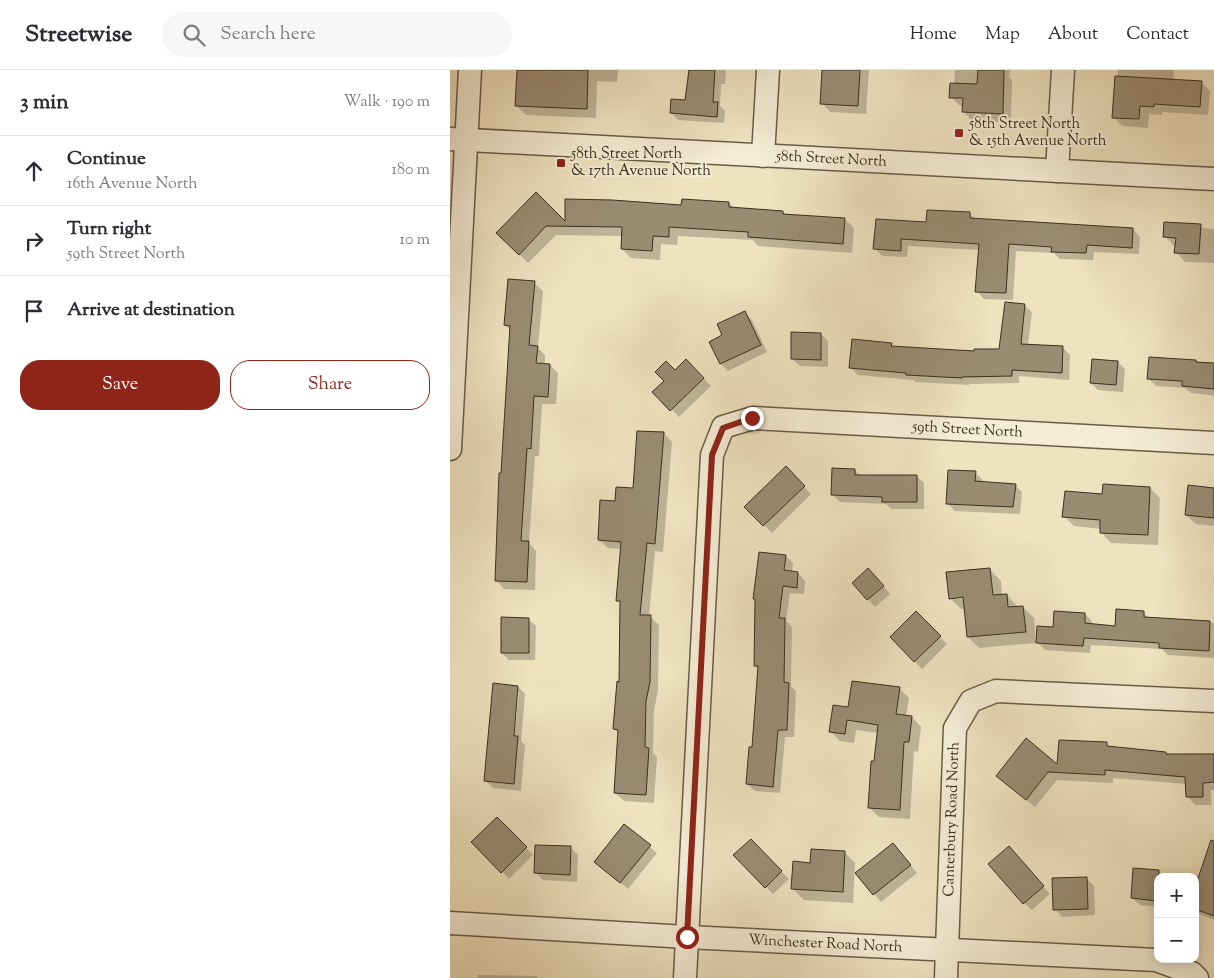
<!DOCTYPE html>
<meta charset="utf-8">
<style>
body{margin:0;font-family:"Sorts Mill Goudy",serif;background:#f7f7f7;color:#2b2b33}
.controls{position:absolute;right:15px;bottom:15px;display:grid;overflow:hidden;border-radius:10px;box-shadow:0 2px 12px #0003}
.controls button{width:45px;height:45px;display:grid;place-items:center;padding:0;border:0;border-bottom:1px solid #e1e1e2;background:#fff;color:#2b2b33;font:25px sans-serif}
.stop{position:absolute;width:15px;height:15px;margin:-11px;border:4px solid #8f2418;border-radius:50%;background:#fff}
.stop.end{background:#8f2418;border-color:#fff;box-shadow:0 1px 5px #0008}
.list{margin:0;padding:0;list-style:none}
h2{display:flex;justify-content:space-between;align-items:center;height:65px;margin:0;padding:0 20px;font-size:21px}
h2 small{font-size:16px;font-weight:400;color:#7c7c81}
.list li{display:grid;grid-template-columns:32px 1fr auto;gap:15px;align-items:center;box-sizing:border-box;height:70px;padding:0 20px;border-top:1px solid #e1e1e2}
.list b{display:block;font-size:19px;white-space:nowrap}
.list p{margin:0;font-size:16px;white-space:nowrap;color:#7c7c81}
.list em{font-size:16px;font-style:normal;color:#7c7c81}
.actions{display:flex;gap:10px;padding:15px 20px}
.actions a{flex:1;padding:11px 0;border:1px solid #8f2418;border-radius:20px;text-align:center;font-size:18px;color:#8f2418}
.actions .main{background:#8f2418;color:#fff}
.icon{flex:none;width:28px;height:28px;fill:none;stroke:currentColor;stroke-width:2;stroke-linecap:round;stroke-linejoin:round}
.map{position:relative;flex:none;width:764px;height:908px;overflow:hidden}
header{display:flex;align-items:center;gap:30px;box-sizing:border-box;height:70px;padding:0 25px;background:#fff;border-bottom:1px solid #e1e1e2}
header strong{font-size:24px}
nav{display:flex;gap:28px;margin-inline-start:auto;font-size:18px}
.search{width:350px;height:45px;background:#f7f7f7;display:flex;align-items:center;gap:12px;box-sizing:border-box;padding:0 18px;border-radius:28px;color:#7c7c81;font-size:19px}
main{display:flex}
aside{flex:1;background:#fff}
.map>svg:first-child{display:block}
</style>
<header>
<strong>Streetwise</strong>
<div class="search"><svg class="icon" aria-label="search" viewBox="0 0 24 24"><circle cx="10" cy="10" r="6"/><path d="M15 15l6 6"/></svg>Search here</div>
<nav><a>Home</a><a>Map</a><a>About</a><a>Contact</a></nav>
</header>
<main>
<aside>
<h2>3 min<small>Walk · 190 m</small></h2>
<ul class="list">
<li><svg class="icon" aria-label="ahead" viewBox="0 0 24 24"><path d="M12 20V5M6 11l6-6 6 6"/></svg><div><b>Continue</b><p>16th Avenue North</p></div><em>180 m</em></li>
<li><svg class="icon" aria-label="right" viewBox="0 0 24 24"><path d="M7 20v-9h11M14 6l5 5-5 5"/></svg><div><b>Turn right</b><p>59th Street North</p></div><em>10 m</em></li>
<li><svg class="icon" aria-label="arrive" viewBox="0 0 24 24"><path d="M6 21V4h12l-3 4 3 4H6"/></svg><div><b>Arrive at destination</b></div></li>
</ul>
<div class="actions"><a class="main">Save</a><a>Share</a></div>
</aside>
<div class="map">
<svg width="764" height="908" viewBox="0 0 764 908">
<rect width="100%" height="100%" fill="#eee2bf"/>
<filter id="stains"><feTurbulence type="fractalNoise" baseFrequency=".004" numOctaves="4"/><feColorMatrix values="0 0 0 0 .2 0 0 0 0 .09 0 0 0 0 .02 0 0 0 .5 -.17"/></filter>
<radialGradient id="worn" r=".72"><stop offset=".6" stop-color="#630" stop-opacity="0"/><stop offset="1" stop-color="#630" stop-opacity=".3"/></radialGradient>
<!-- shadow -->
<path fill="#0003" fill-rule="evenodd" d="M 69,0 L 168,0 L 167,12 L 147,11 L 146,48 L 76,45 L 67,36 Z
M 238,0 L 276,0 L 275,14 L 271,14 L 270,36 L 275,41 L 274,53 L 228,50 L 221,43 L 236,31 Z
M 374,0 L 419,0 L 416,44 L 380,42 L 372,33 Z
M 505,0 L 560,0 L 559,7 L 562,10 L 561,52 L 522,51 L 514,42 L 514,36 L 510,36 L 501,27 L 504,14 Z
M 668,0 L 724,0 L 723,11 L 751,12 L 760,21 L 758,45 L 712,42 L 712,45 L 699,44 L 698,58 L 672,56 L 664,47 Z
M 86,124 L 116,154 L 232,136 L 279,133 L 285,139 L 333,142 L 337,146 L 395,149 L 404,158 L 402,183 L 308,176 L 303,170 L 228,166 L 227,175 L 211,174 L 210,190 L 181,188 L 172,179 L 173,166 L 106,165 L 78,193 L 48,163 Z
M 520,144 L 526,150 L 683,159 L 690,167 L 689,184 L 644,182 L 643,190 L 610,189 L 604,183 L 566,181 L 563,230 L 534,229 L 527,221 L 529,180 L 458,176 L 457,187 L 432,186 L 425,178 L 477,153 Z
M 750,155 L 753,158 L 764,159 L 764,193 L 735,192 L 726,182 L 726,176 L 724,176 L 715,166 Z
M 84,213 L 93,221 L 88,278 L 95,285 L 95,295 L 100,295 L 108,303 L 106,334 L 92,334 L 89,386 L 85,386 L 79,473 L 86,481 L 85,520 L 54,519 L 46,510 L 61,261 L 55,255 Z
M 574,235 L 582,242 L 578,275 L 612,277 L 620,285 L 619,310 L 569,306 L 569,313 L 519,314 L 519,315 L 465,312 L 463,310 L 408,305 L 401,298 L 441,274 L 444,277 L 526,282 L 550,280 Z
M 294,242 L 302,250 L 317,282 L 278,301 L 271,294 L 260,272 L 274,266 Z
M 371,264 L 378,271 L 378,297 L 350,296 L 342,289 Z
M 700,288 L 764,293 L 764,327 L 761,325 L 741,323 L 735,318 L 706,316 L 698,308 Z
M 236,291 L 261,316 L 229,347 L 204,322 Z
M 668,292 L 675,299 L 673,322 L 648,320 L 641,313 Z
M 214,363 L 222,372 L 213,482 L 205,481 L 199,546 L 209,555 L 208,621 L 204,640 L 203,683 L 207,687 L 204,733 L 174,731 L 165,723 L 169,663 L 164,659 L 170,613 L 172,535 L 167,530 L 172,479 L 158,478 L 149,470 L 166,432 L 184,419 Z
M 336,398 L 361,424 L 322,463 L 296,437 Z
M 405,400 L 411,407 L 466,406 L 474,413 L 474,439 L 441,439 L 436,434 L 390,432 L 383,425 Z
M 525,403 L 533,410 L 533,413 L 565,415 L 572,422 L 570,444 L 505,441 L 498,434 Z
M 700,418 L 710,428 L 708,475 L 661,473 L 651,462 L 651,459 L 624,456 L 614,446 L 653,425 Z
M 764,418 L 764,456 L 746,454 L 736,445 Z
M 336,486 L 343,493 L 342,503 L 348,503 L 355,511 L 354,524 L 340,523 L 336,551 L 342,557 L 341,616 L 346,621 L 344,667 L 335,667 L 330,723 L 305,721 L 297,714 L 303,679 L 309,599 L 305,596 Z
M 540,500 L 551,511 L 552,525 L 557,525 L 568,537 L 573,537 L 584,548 L 586,573 L 529,578 L 518,567 L 515,539 L 511,539 L 500,528 Z
M 426,507 L 440,524 L 425,537 L 404,513 Z
M 693,542 L 700,549 L 764,553 L 764,588 L 718,585 L 712,579 L 641,575 L 640,583 L 595,580 L 587,572 L 604,559 L 635,544 L 642,551 L 642,555 L 666,557 Z
M 466,543 L 497,574 L 472,599 L 441,567 Z
M 78,549 L 86,556 L 85,590 L 59,590 L 52,583 Z
M 68,617 L 75,624 L 71,671 L 75,675 L 71,721 L 43,718 L 36,711 ZM 67,622 L 69,622 L 64,672 L 62,672 Z
M 449,618 L 459,628 L 456,646 L 462,647 L 471,657 L 468,682 L 464,681 L 460,749 L 429,747 L 419,737 L 429,663 L 406,660 L 404,673 L 390,671 L 380,661 L 399,639 Z
M 656,673 L 661,678 L 716,683 L 719,686 L 764,686 L 764,720 L 761,720 L 761,735 L 745,735 L 737,726 L 737,714 L 663,708 L 663,713 L 607,710 L 585,737 L 556,714 L 609,696 Z
M 47,749 L 83,785 L 59,809 L 23,772 Z
M 174,755 L 207,783 L 178,819 L 153,799 Z
M 301,771 L 339,809 L 323,824 L 285,785 Z
M 121,778 L 128,785 L 127,812 L 93,810 L 86,803 Z
M 394,782 L 405,793 L 403,833 L 354,830 L 343,819 L 361,794 Z
M 450,782 L 467,803 L 431,832 L 407,803 Z
M 566,785 L 600,824 L 582,840 L 574,833 Z
M 764,793 L 764,850 L 745,842 L 745,821 Z
M 709,802 L 714,807 L 708,807 L 708,837 L 690,835 L 682,828 Z
M 637,809 L 644,816 L 645,845 L 612,847 L 605,839 Z
M 28,905 L 86,906 L 88,908 L 28,908 Z"/>
<!-- building -->
<path fill="#998c73" stroke="#3c2f20" d="M 67,0 L 138,0 L 137,39 L 65,36 Z
M 239,0 L 265,0 L 263,32 L 268,32 L 267,47 L 220,43 L 221,29 L 235,30 Z
M 372,0 L 410,0 L 408,36 L 370,34 Z
M 528,0 L 554,0 L 553,44 L 512,42 L 513,28 L 499,28 L 500,13 L 527,14 Z
M 665,6 L 752,11 L 750,37 L 704,34 L 704,37 L 690,36 L 689,49 L 662,48 Z
M 86,122 L 115,151 L 115,129 L 162,130 L 231,135 L 232,129 L 279,132 L 279,137 L 333,141 L 333,144 L 395,148 L 393,174 L 298,167 L 298,162 L 219,157 L 219,167 L 203,166 L 202,181 L 171,179 L 172,157 L 96,156 L 69,185 L 46,163 Z
M 477,140 L 520,142 L 520,148 L 683,158 L 682,178 L 637,175 L 636,183 L 601,182 L 602,177 L 559,174 L 556,223 L 525,222 L 529,174 L 451,169 L 451,181 L 423,179 L 426,149 L 476,152 Z
M 714,152 L 751,154 L 749,184 L 724,183 L 726,168 L 713,167 Z
M 58,209 L 85,211 L 79,275 L 88,276 L 86,293 L 100,294 L 98,327 L 84,326 L 81,379 L 77,378 L 71,471 L 79,471 L 77,512 L 45,511 L 49,403 L 51,403 L 60,256 L 54,255 Z
M 555,232 L 575,234 L 571,274 L 613,276 L 612,303 L 562,300 L 562,306 L 512,307 L 512,308 L 456,305 L 456,303 L 399,298 L 402,269 L 442,273 L 441,276 L 524,281 L 524,279 L 549,279 Z
M 295,241 L 311,275 L 270,294 L 259,272 L 272,265 L 267,254 Z
M 341,262 L 371,263 L 371,290 L 341,289 Z
M 699,287 L 746,290 L 746,292 L 764,293 L 764,319 L 732,316 L 732,311 L 697,309 Z
M 236,289 L 254,308 L 220,341 L 202,322 L 214,311 L 205,302 L 216,291 L 225,300 Z
M 642,289 L 668,291 L 666,315 L 640,313 Z
M 187,361 L 214,362 L 205,474 L 197,473 L 190,545 L 201,545 L 200,612 L 196,631 L 195,677 L 199,678 L 196,725 L 164,723 L 168,660 L 163,659 L 167,611 L 169,612 L 170,531 L 166,531 L 171,472 L 148,470 L 150,430 L 165,431 L 166,417 L 183,418 Z
M 336,396 L 355,416 L 313,456 L 294,437 Z
M 382,398 L 405,399 L 405,405 L 467,405 L 467,432 L 432,432 L 432,427 L 381,425 Z
M 498,400 L 526,401 L 525,411 L 566,414 L 563,437 L 496,434 Z
M 653,414 L 700,417 L 698,465 L 650,463 L 650,450 L 612,447 L 615,421 L 652,424 Z
M 738,415 L 764,418 L 764,448 L 735,445 Z
M 309,482 L 336,485 L 334,500 L 348,502 L 347,518 L 333,516 L 329,548 L 335,548 L 334,612 L 339,613 L 337,660 L 328,660 L 323,717 L 296,714 L 299,677 L 302,677 L 308,596 L 304,596 L 305,529 L 303,529 Z
M 418,498 L 434,516 L 417,530 L 402,513 Z
M 540,498 L 543,525 L 557,524 L 558,537 L 573,536 L 576,562 L 517,567 L 513,527 L 499,529 L 496,502 Z
M 666,539 L 694,541 L 694,547 L 760,551 L 759,581 L 709,578 L 709,573 L 634,568 L 633,576 L 586,573 L 587,556 L 603,557 L 604,541 L 635,543 L 635,553 L 665,556 Z
M 466,541 L 491,566 L 464,592 L 440,567 Z
M 51,547 L 79,548 L 79,583 L 51,583 Z
M 402,611 L 450,617 L 446,644 L 462,646 L 459,672 L 454,672 L 450,740 L 418,738 L 421,691 L 424,691 L 428,655 L 397,650 L 395,664 L 379,662 L 383,635 L 398,637 Z
M 43,613 L 68,616 L 64,666 L 68,666 L 64,714 L 34,711 Z
M 576,668 L 607,694 L 609,670 L 657,672 L 657,676 L 716,682 L 716,684 L 764,684 L 764,712 L 753,713 L 753,727 L 736,727 L 735,707 L 655,700 L 655,705 L 598,702 L 576,730 L 546,706 Z
M 47,747 L 77,777 L 51,803 L 21,772 Z
M 174,754 L 201,775 L 170,813 L 144,792 Z
M 301,769 L 332,801 L 315,818 L 283,785 Z
M 761,770 L 764,771 L 764,846 L 745,839 L 745,817 Z
M 443,773 L 461,795 L 423,825 L 405,803 Z
M 85,775 L 121,776 L 120,805 L 84,803 Z
M 559,776 L 594,816 L 573,834 L 538,794 Z
M 361,779 L 395,781 L 393,822 L 341,819 L 343,791 L 360,793 Z
M 683,798 L 709,800 L 707,831 L 681,828 Z
M 637,807 L 638,839 L 603,840 L 602,808 Z"/>
<g fill="none" stroke-linecap="round" stroke-linejoin="round">
<defs>
<g id="minor">
<path id="s1" d="M 0,69 L 764,109"/>
<path d="M 313,86 L 318,0"/>
<path d="M 607,101 L 613,0"/>
<path d="M 0,379 L 20,0"/>
<path id="s2" d="M 0,853 L 237,867 L 706,890 L 742,903 L 747,908"/>
<path id="s3" d="M 235,908 L 262,385 L 273,357 L 303,348 L 764,373"/>
<path id="s4" d="M 496,908 L 505,658 L 521,631 L 546,621 L 764,631"/>
</g>
</defs>
<!-- minor casing -->
<use href="#minor" stroke="#685c48" stroke-width="25"/>
<!-- minor -->
<use href="#minor" stroke="#f4ecd5" stroke-width="22"/>
</g>
<g fill="none" stroke-linecap="round" stroke-linejoin="round">
<!-- route -->
<path stroke="#8f2418" stroke-width="6" d="M 237,867 L 262,385 L 273,358 L 302,348"/>
</g>
<!-- markers -->
<g fill="#8f2418" stroke="#f4ecd5" stroke-width="2">
<rect x="504" y="58" width="10" height="10" rx="2.5"/>
<rect x="106" y="88" width="10" height="10" rx="2.5"/>
</g>
<g text-anchor="middle" dominant-baseline="central" stroke-width="4" stroke-linejoin="round" paint-order="stroke">
<!-- poi labels -->
<g font-size="15" fill="#3c2f20" stroke="#f4ecd5" text-anchor="start">
<text x="519" y="54">58th Street North<tspan x="519" dy="17">&amp; 15th Avenue North</tspan></text>
<text x="121" y="84">58th Street North<tspan x="121" dy="17">&amp; 17th Avenue North</tspan></text>
</g>
<!-- street labels -->
<g font-size="15" fill="#3c2f20" stroke="#f4ecd5">
<text stroke="none"><textPath href="#s1" startOffset="382">58th Street North</textPath></text>
<text stroke="none"><textPath href="#s3" startOffset="800">59th Street North</textPath></text>
<text stroke="none"><textPath href="#s4" startOffset="159">Canterbury Road North</textPath></text>
<text stroke="none"><textPath href="#s2" startOffset="376">Winchester Road North</textPath></text>
</g>
</g>
<rect width="100%" height="100%" filter="url(#stains)"/>
<rect width="100%" height="100%" fill="url(#worn)"/>
</svg>
<div class="controls">
<button>+</button>
<button>−</button>
</div>
<div class="stop" style="left:237px;top:867px"></div>
<div class="stop end" style="left:302px;top:348px"></div>
</div>
</main>
